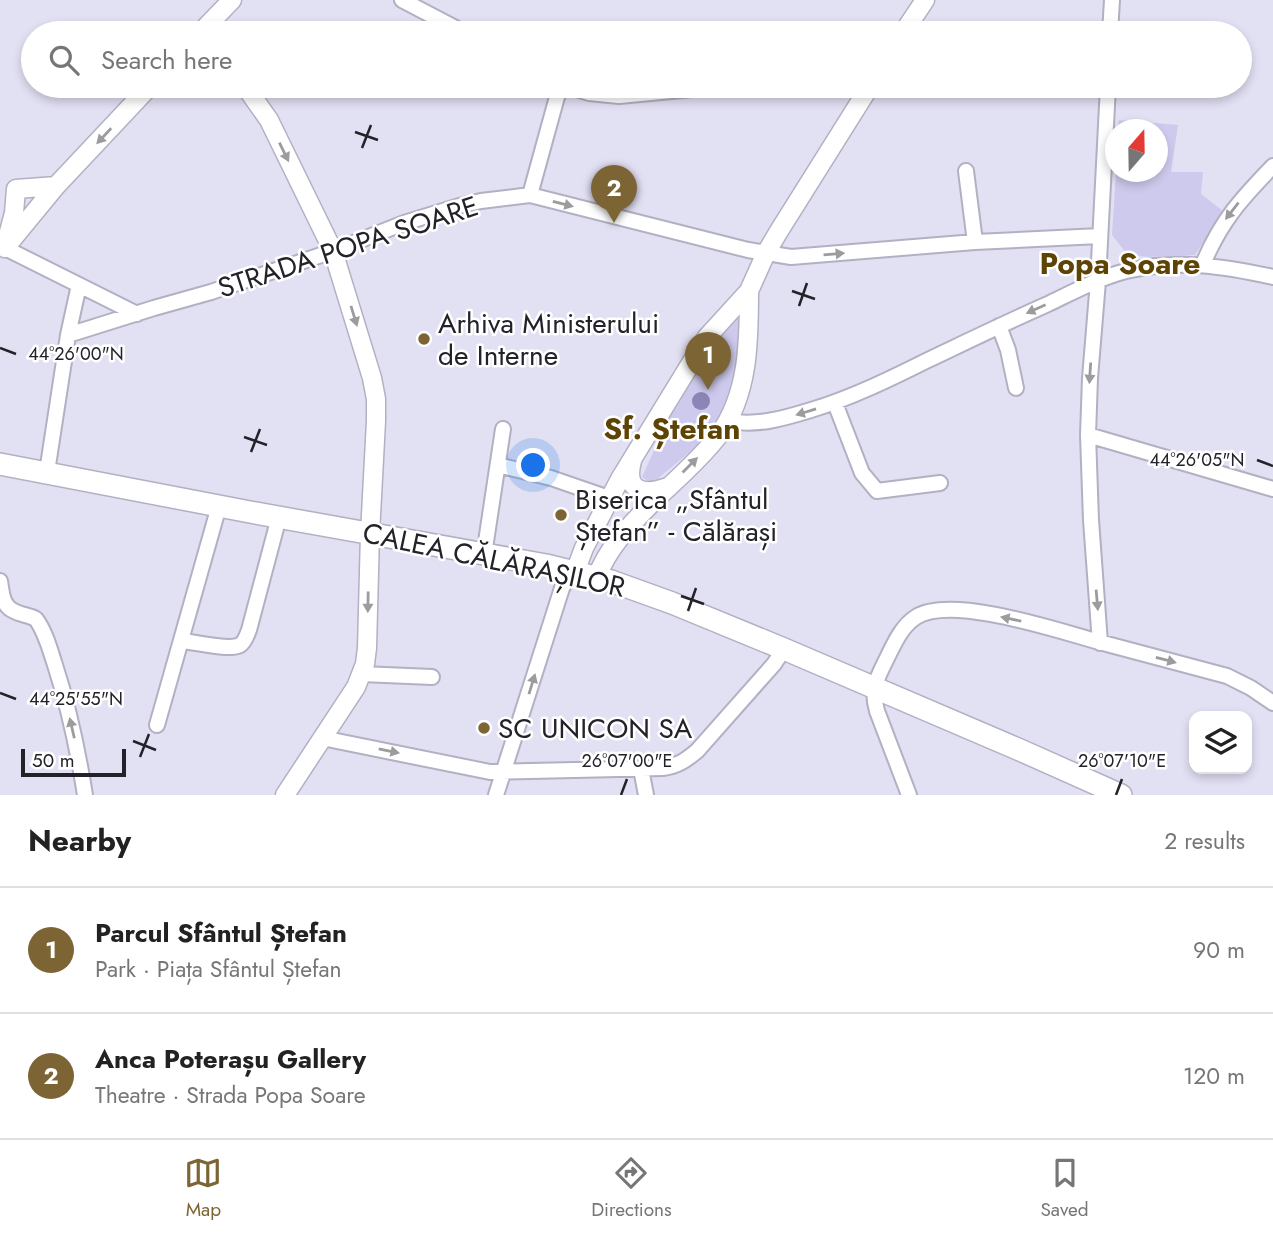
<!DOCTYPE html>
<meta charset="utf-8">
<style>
body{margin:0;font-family:Jost,sans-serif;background:#f2f2f2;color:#222}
.controls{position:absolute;right:21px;bottom:21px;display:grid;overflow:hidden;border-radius:14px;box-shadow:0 4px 10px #0003}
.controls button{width:63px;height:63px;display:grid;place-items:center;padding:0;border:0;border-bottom:2px solid #e0e0e0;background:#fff;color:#222;font:35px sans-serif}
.compass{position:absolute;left:1105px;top:119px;width:63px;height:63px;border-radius:50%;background:#fff;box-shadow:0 4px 10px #0003;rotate:20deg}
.scale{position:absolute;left:21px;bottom:18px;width:105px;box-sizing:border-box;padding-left:7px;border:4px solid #232229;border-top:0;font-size:19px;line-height:24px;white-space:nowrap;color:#232229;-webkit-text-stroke:5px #fff;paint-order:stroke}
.you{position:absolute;left:534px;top:466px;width:24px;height:24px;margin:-18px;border:5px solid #fff;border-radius:50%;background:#1a73e8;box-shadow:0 0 0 10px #1a73e833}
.badge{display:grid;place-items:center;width:46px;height:46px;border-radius:50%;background:#7c6434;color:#fff;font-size:23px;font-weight:700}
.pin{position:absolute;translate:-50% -58px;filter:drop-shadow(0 2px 4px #0008)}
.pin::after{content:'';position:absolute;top:37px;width:24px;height:21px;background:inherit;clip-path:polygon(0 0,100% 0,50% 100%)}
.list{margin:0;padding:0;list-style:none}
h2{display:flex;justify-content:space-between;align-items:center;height:91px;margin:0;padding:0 28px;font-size:30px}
h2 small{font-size:23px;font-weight:400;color:#767676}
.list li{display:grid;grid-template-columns:46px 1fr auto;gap:21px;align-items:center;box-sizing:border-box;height:126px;padding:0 28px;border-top:2px solid #e0e0e0}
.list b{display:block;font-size:26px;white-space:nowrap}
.list p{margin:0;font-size:23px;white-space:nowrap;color:#767676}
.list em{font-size:23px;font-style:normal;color:#767676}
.icon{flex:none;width:38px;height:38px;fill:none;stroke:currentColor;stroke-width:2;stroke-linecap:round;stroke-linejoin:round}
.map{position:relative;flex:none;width:1273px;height:795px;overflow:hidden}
.search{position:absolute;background:#fff;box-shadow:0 4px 10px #0003;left:21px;right:21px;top:21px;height:77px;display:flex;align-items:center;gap:18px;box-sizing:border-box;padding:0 24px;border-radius:38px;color:#767676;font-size:26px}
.sheet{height:343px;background:#fff}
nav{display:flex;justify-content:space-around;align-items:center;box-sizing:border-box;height:98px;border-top:2px solid #e0e0e0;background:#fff;font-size:19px;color:#767676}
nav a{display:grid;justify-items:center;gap:4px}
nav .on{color:#7c6434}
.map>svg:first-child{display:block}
</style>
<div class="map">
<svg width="1273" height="795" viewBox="0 0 1273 795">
<rect width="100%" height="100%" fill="#e2e0f3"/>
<!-- green -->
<path fill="#cecaee" d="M 1119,120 L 1178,125 L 1171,172 L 1203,172 L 1201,194 L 1223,211 L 1195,255 L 1147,257 L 1127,254 L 1112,235 L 1116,172 L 1158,172 L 1158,130 L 1118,129 Z
M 740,315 C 738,357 735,400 708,433 C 695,450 668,469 652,484 L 642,477 L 669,417 L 691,380 L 719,337 Z"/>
<!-- water -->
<path fill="#8c86b7" d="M692 401a9 9 0 1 1 18 0a9 9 0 1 1-18 0Z"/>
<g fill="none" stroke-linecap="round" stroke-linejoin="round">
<defs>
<path id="minor" d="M 402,0 L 465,33
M 1110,33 L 1112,0
M 567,86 L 589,93 L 619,96 L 724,86
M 961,86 L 963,87
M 966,171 L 975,242
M 530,195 L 560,86
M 5,248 L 137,314
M 1203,264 C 1221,221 1241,199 1273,166
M 999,326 L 1008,350 L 1016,388
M 68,335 L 154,308 L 211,292 L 333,251 L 404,223 L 459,206 L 481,201 L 530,195 L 748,250 L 791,257 L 975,242 L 1100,236
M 835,403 L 862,473 L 877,491 L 940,483
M 728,421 C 757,426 782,419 811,410 C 851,398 890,379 928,360 C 968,341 1007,322 1048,304 C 1073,292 1099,278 1126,271 C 1177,259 1223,266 1273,277
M 1088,435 L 1273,489
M 498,465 L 551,478 L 609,498
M 47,472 L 68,335 L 79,285
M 484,555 L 503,429
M 0,581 C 2,592 2,606 14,611 C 21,615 29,615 36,619 C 46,633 50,650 55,665 C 69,708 78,751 85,795
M 182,641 C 196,642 229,651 240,645 C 245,642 247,635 249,630 L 279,517
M 1100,643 L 1091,520 L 1088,435 L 1090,378 L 1098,281 L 1108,86
M 361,674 L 432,677
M 157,725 L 219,506
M 322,738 L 490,772 L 663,768 C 678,766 686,760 697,751 L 774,664 L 784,649
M 641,769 L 646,795
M 496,795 L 562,588 L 568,578 L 575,572
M 909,795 L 877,711 C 870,687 878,677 888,656 C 895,642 902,626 916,617 C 952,594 1062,632 1103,643 C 1144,654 1185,665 1227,676 L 1251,688 L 1273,703"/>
<path id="tertiary" d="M 200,33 L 232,0
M 903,33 L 925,0
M 245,86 L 269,120 L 333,251 L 372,378 L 376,399 L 376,421 L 370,534 L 367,648 L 365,664 L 356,687 L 285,795
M 7,239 L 14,213 L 16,189 L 56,186
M 5,248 L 56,186 L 150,86
M 632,461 C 624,491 643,496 668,487
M 575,572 L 584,548 L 620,479 L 707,337 L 749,291 L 766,253 L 779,231 L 870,86
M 597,577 C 607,549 629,526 650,505 C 672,483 700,460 718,436 C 749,395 749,340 749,291"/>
<path id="secondary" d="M 0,464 L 250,512 L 546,565 L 611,581 L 672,603 L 784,649 L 1020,750 L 1121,795"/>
</defs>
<!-- minor casing -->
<use href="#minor" stroke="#b2b0c2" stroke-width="18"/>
<!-- tertiary casing -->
<use href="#tertiary" stroke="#b2b0c2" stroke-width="21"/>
<!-- secondary casing -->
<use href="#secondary" stroke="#b2b0c2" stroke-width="24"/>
<!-- minor -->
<use href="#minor" stroke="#fff" stroke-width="14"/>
<!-- tertiary -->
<use href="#tertiary" stroke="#fff" stroke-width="18"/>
<!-- secondary -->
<use href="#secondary" stroke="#fff" stroke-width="21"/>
</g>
<!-- one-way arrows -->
<defs><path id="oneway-solid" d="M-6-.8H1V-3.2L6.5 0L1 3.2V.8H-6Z" transform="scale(1.75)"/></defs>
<g fill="#9c9c9f">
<use href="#oneway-solid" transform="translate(104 136) rotate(133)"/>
<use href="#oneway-solid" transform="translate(284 152) rotate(64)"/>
<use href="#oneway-solid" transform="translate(563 204) rotate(14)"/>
<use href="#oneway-solid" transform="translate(1232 211) rotate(128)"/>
<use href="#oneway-solid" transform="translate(834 254) rotate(-5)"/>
<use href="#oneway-solid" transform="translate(1036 309) rotate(156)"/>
<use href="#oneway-solid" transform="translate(354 316) rotate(73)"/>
<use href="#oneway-solid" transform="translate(1090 373) rotate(94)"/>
<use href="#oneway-solid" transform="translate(806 412) rotate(163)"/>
<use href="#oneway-solid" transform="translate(690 465) rotate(-45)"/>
<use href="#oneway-solid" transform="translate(1097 600) rotate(85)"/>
<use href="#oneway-solid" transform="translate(368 602) rotate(91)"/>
<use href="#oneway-solid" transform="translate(1011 619) rotate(-168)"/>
<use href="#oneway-solid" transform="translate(1166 660) rotate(15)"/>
<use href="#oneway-solid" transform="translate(532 684) rotate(-73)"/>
<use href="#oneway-solid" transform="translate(72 728) rotate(-103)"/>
<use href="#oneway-solid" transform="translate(389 751) rotate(12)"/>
</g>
<!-- ticks -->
<path fill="none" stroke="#232229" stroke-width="2.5" d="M 355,132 L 378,140M 362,148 L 371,125M 792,291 L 815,299M 799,306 L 807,283M 0,348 L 16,354M 244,437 L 267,445M 251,452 L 260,429M 1257,460 L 1273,466M 681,596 L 704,604M 688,611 L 696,588M 0,693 L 16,699M 133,741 L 156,750M 140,757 L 149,734M 621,795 L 627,779M 1116,795 L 1122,779"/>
<!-- markers -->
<g fill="#7c6434" stroke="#fff" stroke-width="2.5">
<circle cx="424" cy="339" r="7"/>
<circle cx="561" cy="515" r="7"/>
<circle cx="484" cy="728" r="7"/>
</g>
<g text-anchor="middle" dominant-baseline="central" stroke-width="5" stroke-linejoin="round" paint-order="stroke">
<!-- street labels -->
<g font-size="28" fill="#232229" stroke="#fff">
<text transform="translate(348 247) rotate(-18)">STRADA POPA SOARE</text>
<text transform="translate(494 560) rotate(12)">CALEA CĂLĂRAȘILOR</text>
</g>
<!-- poi labels -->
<g font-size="28" fill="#232229" stroke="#fff" text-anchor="start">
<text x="438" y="323">Arhiva Ministerului<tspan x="438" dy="32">de Interne</tspan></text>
<text x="575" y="499">Biserica „Sfântul<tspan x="575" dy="32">Ștefan” - Călărași</tspan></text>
<text x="498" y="728">SC UNICON SA</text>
</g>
<!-- neighbourhood labels -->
<g font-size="30" font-weight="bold" fill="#5d4304" stroke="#fff">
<text x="1120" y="263">Popa Soare</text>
<text x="672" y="428">Sf. Ștefan</text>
</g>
</g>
<g font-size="18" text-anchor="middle" fill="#232229" stroke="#fff" stroke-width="5" stroke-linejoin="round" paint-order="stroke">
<text x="76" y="360">44°26'00"N</text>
<text x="1197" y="466">44°26'05"N</text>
<text x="76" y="705">44°25'55"N</text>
<text x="627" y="767">26°07'00"E</text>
<text x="1122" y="767">26°07'10"E</text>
</g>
</svg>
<div class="controls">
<button><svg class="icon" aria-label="layers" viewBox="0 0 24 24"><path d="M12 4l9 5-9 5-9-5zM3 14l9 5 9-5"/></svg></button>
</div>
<svg class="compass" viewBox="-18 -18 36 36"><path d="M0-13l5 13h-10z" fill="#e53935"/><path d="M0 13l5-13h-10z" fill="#767676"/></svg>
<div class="scale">50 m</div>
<div class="you"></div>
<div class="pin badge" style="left:708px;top:390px">1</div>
<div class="pin badge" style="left:614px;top:223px">2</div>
<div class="search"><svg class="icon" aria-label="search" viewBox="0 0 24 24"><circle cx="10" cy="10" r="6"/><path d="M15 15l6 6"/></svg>Search here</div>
</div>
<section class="sheet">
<h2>Nearby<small>2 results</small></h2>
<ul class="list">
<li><span class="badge">1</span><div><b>Parcul Sfântul Ștefan</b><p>Park · Piața Sfântul Ștefan</p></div><em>90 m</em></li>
<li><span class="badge">2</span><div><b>Anca Poterașu Gallery</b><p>Theatre · Strada Popa Soare</p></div><em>120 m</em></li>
</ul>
</section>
<nav>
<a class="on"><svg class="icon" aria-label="map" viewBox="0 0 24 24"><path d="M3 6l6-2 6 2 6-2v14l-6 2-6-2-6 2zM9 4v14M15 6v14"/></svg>Map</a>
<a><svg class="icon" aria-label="directions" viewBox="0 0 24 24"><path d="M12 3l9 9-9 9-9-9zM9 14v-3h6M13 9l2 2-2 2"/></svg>Directions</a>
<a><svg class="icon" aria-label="saved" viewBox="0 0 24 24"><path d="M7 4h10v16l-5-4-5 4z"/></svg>Saved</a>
</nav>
